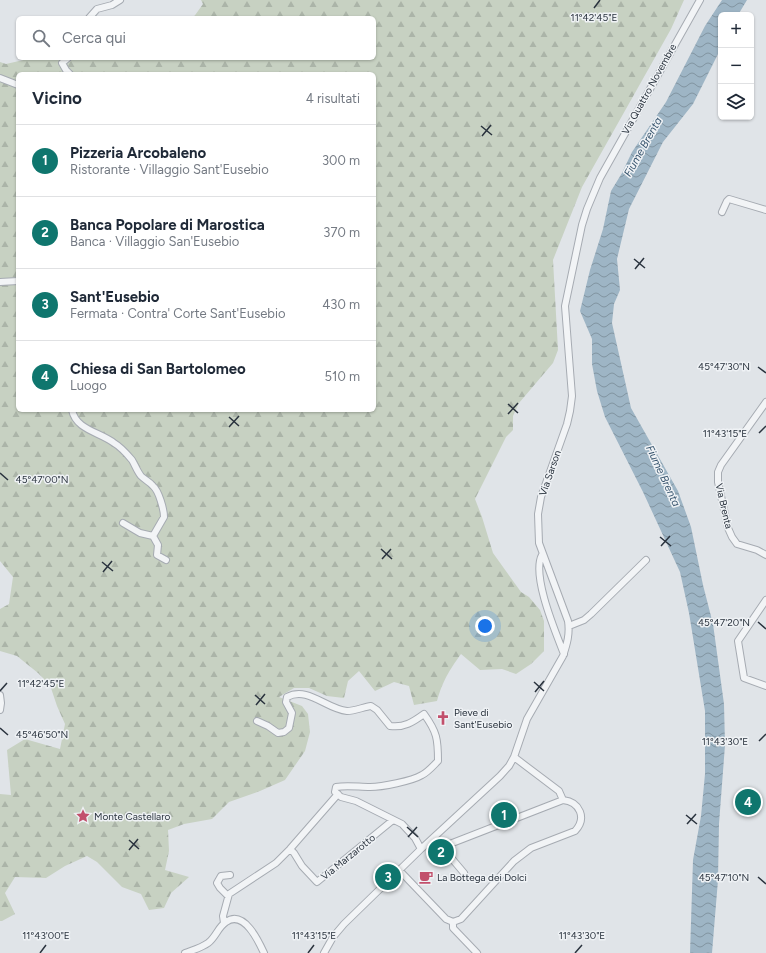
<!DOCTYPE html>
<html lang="it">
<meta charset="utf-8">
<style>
body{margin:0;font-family:Figtree,sans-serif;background:#f2f2f3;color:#1f2937}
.controls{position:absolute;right:12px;top:12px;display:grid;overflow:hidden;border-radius:6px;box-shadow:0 1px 3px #0004}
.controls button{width:36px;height:36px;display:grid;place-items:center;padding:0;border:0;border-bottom:1px solid #e0e1e3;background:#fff;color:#1f2937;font:20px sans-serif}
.you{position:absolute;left:485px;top:626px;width:14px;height:14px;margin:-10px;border:3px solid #fff;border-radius:50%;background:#1a73e8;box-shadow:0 0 0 6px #1a73e833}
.badge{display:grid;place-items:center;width:26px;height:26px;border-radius:50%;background:#0f766e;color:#fff;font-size:13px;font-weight:700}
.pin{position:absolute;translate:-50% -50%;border:2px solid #fff;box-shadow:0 1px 4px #0006}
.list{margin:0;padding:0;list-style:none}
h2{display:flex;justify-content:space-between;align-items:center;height:52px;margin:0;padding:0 16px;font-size:17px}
h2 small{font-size:13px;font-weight:400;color:#747a83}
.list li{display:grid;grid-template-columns:26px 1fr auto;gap:12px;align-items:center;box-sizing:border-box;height:72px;padding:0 16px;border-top:1px solid #e0e1e3}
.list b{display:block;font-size:15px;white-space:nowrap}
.list p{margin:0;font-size:13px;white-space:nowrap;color:#747a83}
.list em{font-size:13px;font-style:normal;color:#747a83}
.icon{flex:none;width:22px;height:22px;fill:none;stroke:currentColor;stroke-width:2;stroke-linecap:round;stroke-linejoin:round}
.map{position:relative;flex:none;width:766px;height:953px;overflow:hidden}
.search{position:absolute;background:#fff;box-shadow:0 1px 3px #0004;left:16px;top:16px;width:360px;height:44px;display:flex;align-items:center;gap:10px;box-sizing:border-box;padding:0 14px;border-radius:6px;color:#747a83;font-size:15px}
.panel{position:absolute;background:#fff;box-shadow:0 1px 3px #0004;left:16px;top:72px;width:360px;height:340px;border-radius:6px}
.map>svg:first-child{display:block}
</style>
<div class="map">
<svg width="766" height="953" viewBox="0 0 766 953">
<defs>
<pattern id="forest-firs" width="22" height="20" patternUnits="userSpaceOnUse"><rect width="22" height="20" fill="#c7d1c2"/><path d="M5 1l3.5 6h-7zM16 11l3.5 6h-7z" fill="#abb4a8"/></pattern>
<pattern id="water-waves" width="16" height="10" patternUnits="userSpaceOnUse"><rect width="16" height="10" fill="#9eb5c5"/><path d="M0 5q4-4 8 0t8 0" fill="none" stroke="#8194a1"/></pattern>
</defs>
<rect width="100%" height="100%" fill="#e0e4e8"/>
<!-- forest -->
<path fill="url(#forest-firs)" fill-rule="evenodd" d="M 201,0 L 684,0 L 671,29 L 582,187 L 553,260 L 558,350 L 553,363 L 519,403 L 513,416 L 513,430 L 506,437 L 475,499 L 482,517 L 493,553 L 521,592 L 529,597 L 540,610 L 544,621 L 544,651 L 531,664 L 516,674 L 502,669 L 480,670 L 461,654 C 449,671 443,680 437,701 L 414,705 L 409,686 L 394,682 L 375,691 L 359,671 L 348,681 L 344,698 L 327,696 L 309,688 L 294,688 L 279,697 L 302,706 L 308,714 L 310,732 L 305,751 L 285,780 L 260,791 L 229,802 L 212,819 L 184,824 L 168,830 L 169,851 L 165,870 L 189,877 L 171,893 L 164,908 L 149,910 L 141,894 L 122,887 L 97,862 L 87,856 L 65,866 L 46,878 L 15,877 L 5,893 L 15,914 L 2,921 L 0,921 L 0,794 L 11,795 L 7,750 L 25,739 L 60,749 L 65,724 L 57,706 L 50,685 L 38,673 L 17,656 L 0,651 L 0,609 L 9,604 L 13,577 L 0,561 L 0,62 L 6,64 L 32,58 L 374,58 L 374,18 L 193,18 L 203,4 ZM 18,74 L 374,74 L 374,410 L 18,410 Z"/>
<!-- water -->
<path fill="url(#water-waves)" d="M 722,0 L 747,0 L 738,15 L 721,15 L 721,48 L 693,104 L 663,142 L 629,209 L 617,259 L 620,290 L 614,304 L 612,323 L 631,408 L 678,491 L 691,527 L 703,585 L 713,624 L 724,704 L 725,745 L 719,824 L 718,880 L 712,953 L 690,953 L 693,860 L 701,816 L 705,774 L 705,711 L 689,613 L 680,572 L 643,492 L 605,417 L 597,391 L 592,364 L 592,339 L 580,311 L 590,270 L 603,229 L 611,191 L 622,173 L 632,152 L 666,102 L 705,26 Z"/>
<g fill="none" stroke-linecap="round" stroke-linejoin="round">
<defs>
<path id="minor" d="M 89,18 L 97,9 L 112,5 L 120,0
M 68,58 L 62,63 L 66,70 L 70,74
M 0,78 L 18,85
M 722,212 L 727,201 L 729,199 L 766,210
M 0,282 L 18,281
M 766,402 L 721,465 L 718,472 L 718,482 L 728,528 L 732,537 L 737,544 L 757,550 L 766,555
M 72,410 C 76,430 100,432 114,443 C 121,447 127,454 132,460 C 135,465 137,471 141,476 C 145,480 150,482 153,486 C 159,491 164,510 164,517 L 153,536
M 123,523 L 140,533 L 153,536
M 153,536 L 158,545 L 157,555 L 166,560
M 542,555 C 531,575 556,633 564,654
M 766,600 L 738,641 L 744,678 L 766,686
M 569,626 L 584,620 L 591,614 L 646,560
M 0,695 L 1,703 L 0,710
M 257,721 L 268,726 L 278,733 L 284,732 L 289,728 L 292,713 L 286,702 L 287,697 C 308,686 326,709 347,711 C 354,711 364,707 371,706 L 377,710 L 390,726 C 404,728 413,722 424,714 C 437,732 438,739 438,761 C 433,766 428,772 422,775 C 412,781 382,787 370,787 C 359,787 347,785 336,787 L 335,792 L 341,797 L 356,801 L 402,824 L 415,838 L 421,849
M 514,757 L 559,791 L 563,800
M 442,847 L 464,873
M 290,849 L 294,853 L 302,866 L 317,882 L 393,820
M 400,871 L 446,919 L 453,922 L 461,919 L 514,861 L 531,848 L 575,831 C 587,818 580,802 563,800 L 442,847 L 434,838
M 228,896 L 220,888 L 217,883 L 221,876 L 230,875
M 453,922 L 453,928 L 477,953
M 224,923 L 223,916 L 229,894 L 276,863 L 290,849 L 338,794
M 185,953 C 193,950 201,948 208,943 C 216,937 218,927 226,922 C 244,909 259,942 264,953
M 324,953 L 333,937 L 344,924 L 421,849 L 500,776 L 509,766 L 514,757 L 527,719 L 563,656 C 567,644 570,634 568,621 L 539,543 L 538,514 L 541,497 L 567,424 L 570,411 L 572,396 L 565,306 L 582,225 L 587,209 L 600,178 L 700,0"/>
</defs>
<!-- minor casing -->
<use href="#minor" stroke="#a6abb2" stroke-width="8"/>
<!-- minor -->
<use href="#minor" stroke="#f2f4f6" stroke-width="6"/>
</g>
<!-- ticks -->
<path fill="none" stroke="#2a333e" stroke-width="1.5" d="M 594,8 L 600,0M 481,126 L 492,135M 482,136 L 491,125M 634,259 L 645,268M 635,269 L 644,258M 758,367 L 766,373M 508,404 L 518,413M 508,414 L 518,403M 229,417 L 239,426M 229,427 L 239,416M 759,433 L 766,426M 0,473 L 8,480M 660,537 L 671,546M 661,546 L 670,536M 381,549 L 392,559M 382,559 L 391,549M 102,562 L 113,571M 103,572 L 112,561M 758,622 L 766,629M 534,682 L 544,691M 0,691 L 7,683M 535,692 L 544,681M 255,695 L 265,704M 256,705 L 265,694M 0,728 L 8,735M 759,741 L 766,734M 686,815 L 697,824M 687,824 L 696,814M 407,827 L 418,837M 408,837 L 417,827M 129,840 L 139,849M 129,850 L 138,839M 758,877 L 766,884M 40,953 L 46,945M 308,953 L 314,945M 575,953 L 582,945"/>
<!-- icons -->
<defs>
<symbol id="church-bare" viewBox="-9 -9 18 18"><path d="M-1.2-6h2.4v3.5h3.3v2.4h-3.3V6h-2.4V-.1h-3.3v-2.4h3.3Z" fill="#c2506c" stroke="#eff2f5" stroke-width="2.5" paint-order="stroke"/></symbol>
<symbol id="sight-bare" viewBox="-9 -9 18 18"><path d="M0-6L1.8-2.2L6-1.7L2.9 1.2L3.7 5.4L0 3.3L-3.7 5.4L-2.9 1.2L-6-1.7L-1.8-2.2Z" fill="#c2506c" stroke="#eff2f5" stroke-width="2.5" paint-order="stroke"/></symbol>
<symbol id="cafe-bare" viewBox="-9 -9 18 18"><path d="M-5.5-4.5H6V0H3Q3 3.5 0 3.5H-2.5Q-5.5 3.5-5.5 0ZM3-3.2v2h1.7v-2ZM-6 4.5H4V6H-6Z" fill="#c2506c" stroke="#eff2f5" stroke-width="2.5" paint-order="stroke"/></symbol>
</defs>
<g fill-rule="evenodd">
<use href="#church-bare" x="433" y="708" width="20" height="20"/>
<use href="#sight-bare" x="73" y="806" width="20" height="20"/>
<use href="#cafe-bare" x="416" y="867" width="20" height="20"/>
</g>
<g text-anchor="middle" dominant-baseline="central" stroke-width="3" stroke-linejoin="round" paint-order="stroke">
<!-- street labels -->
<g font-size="10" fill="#2a333e" stroke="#eff2f5">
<text transform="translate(649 89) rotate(-61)">Via Quattro Novembre</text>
<text transform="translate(550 473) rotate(-71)">Via Sarson</text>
<text transform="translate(724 506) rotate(77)">Via Brenta</text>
<text transform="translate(348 857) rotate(-39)">Via Marzarotto</text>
</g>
<!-- poi labels -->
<g font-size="10" fill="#2a333e" stroke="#eff2f5" text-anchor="start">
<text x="454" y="712">Pieve di<tspan x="454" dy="12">Sant'Eusebio</tspan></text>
<text x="94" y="816">Monte Castellaro</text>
<text x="437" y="877">La Bottega dei Dolci</text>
</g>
<!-- water labels -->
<g font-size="11" font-style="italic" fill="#38556e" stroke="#eff2f5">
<text transform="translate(643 147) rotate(-61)">Fiume Brenta</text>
<text transform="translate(663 476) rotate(65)">Fiume Brenta</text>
</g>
</g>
<g font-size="10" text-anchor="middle" fill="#2a333e" stroke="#eff2f5" stroke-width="3" stroke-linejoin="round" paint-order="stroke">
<text x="594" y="21">11°42'45"E</text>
<text x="724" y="370">45°47'30"N</text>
<text x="725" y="437">11°43'15"E</text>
<text x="42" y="483">45°47'00"N</text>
<text x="724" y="626">45°47'20"N</text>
<text x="41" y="687">11°42'45"E</text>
<text x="42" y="738">45°46'50"N</text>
<text x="725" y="745">11°43'30"E</text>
<text x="724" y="881">45°47'10"N</text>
<text x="46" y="939">11°43'00"E</text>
<text x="314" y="939">11°43'15"E</text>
<text x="582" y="939">11°43'30"E</text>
</g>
</svg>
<div class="controls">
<button>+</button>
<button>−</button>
<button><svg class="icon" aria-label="layers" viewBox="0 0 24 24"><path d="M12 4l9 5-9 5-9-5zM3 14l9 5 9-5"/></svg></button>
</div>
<div class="you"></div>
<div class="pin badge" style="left:504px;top:815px">1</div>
<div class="pin badge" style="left:441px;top:852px">2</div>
<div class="pin badge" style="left:388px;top:877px">3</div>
<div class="pin badge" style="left:748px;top:802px">4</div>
<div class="search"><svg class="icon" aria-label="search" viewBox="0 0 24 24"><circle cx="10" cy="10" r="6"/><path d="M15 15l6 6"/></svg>Cerca qui</div>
<section class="panel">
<h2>Vicino<small>4 risultati</small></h2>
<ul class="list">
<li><span class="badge">1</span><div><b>Pizzeria Arcobaleno</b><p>Ristorante · Villaggio Sant'Eusebio</p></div><em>300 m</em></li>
<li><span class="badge">2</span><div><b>Banca Popolare di Marostica</b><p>Banca · Villaggio San'Eusebio</p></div><em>370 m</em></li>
<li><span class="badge">3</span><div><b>Sant'Eusebio</b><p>Fermata · Contra' Corte Sant'Eusebio</p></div><em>430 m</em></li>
<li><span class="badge">4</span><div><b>Chiesa di San Bartolomeo</b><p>Luogo</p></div><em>510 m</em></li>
</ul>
</section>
</div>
